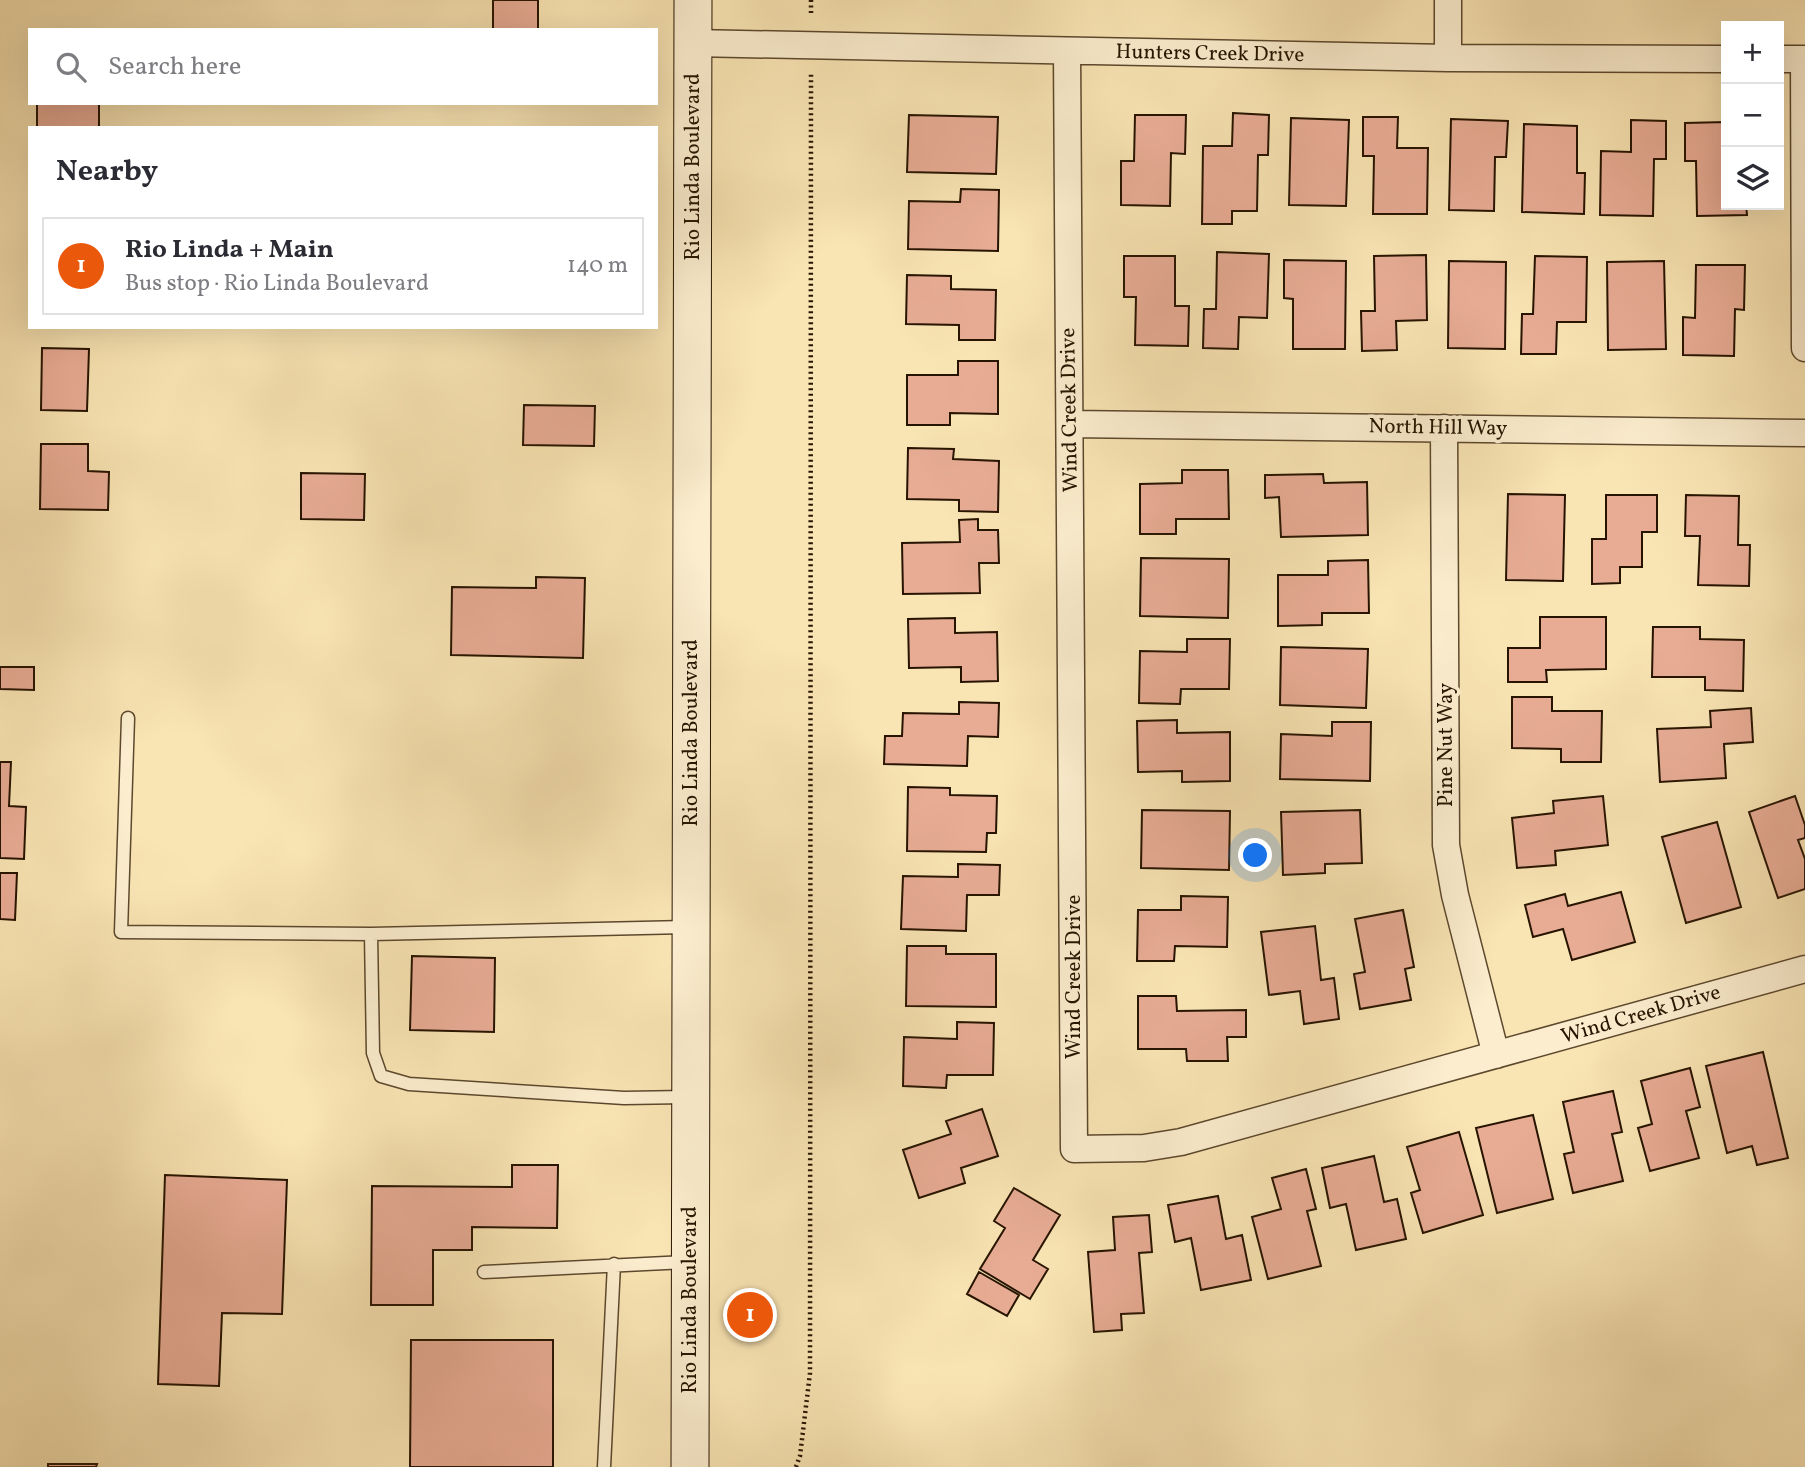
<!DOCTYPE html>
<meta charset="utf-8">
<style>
body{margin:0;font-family:Vollkorn,serif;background:#f7f7f7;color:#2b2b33}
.controls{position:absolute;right:21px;top:21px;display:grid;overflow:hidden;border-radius:0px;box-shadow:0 7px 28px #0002}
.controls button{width:63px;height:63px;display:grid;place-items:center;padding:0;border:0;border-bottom:2px solid #e1e1e2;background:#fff;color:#2b2b33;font:35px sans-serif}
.you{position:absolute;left:1256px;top:856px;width:24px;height:24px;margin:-18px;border:5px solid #fff;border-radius:50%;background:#1a73e8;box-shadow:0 0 0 10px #1a73e833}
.badge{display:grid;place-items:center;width:46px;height:46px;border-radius:50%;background:#ea580c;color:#fff;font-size:23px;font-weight:700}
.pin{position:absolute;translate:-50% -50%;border:4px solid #fff;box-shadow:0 2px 7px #0006}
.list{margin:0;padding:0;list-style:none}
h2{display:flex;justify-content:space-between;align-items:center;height:91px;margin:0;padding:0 28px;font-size:30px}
h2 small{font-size:23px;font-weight:400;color:#7c7c81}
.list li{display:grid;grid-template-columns:46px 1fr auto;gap:21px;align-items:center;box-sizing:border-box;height:98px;margin:0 14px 14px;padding:0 14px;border:2px solid #e1e1e2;border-radius:0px}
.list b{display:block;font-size:26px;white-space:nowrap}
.list p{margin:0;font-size:23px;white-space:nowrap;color:#7c7c81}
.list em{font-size:23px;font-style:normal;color:#7c7c81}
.icon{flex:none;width:38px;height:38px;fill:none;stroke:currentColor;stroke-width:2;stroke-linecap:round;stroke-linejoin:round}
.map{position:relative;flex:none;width:1805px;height:1467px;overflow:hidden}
.search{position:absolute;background:#fff;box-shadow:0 7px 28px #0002;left:28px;top:28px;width:630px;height:77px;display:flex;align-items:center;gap:18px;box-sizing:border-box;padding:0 24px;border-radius:0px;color:#7c7c81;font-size:26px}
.panel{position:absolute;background:#fff;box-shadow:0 7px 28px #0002;left:28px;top:126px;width:630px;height:203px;border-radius:0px}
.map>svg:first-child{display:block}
</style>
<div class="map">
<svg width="1805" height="1467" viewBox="0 0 1805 1467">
<rect width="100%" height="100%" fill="#f9e4b3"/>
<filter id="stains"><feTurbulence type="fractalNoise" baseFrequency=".00286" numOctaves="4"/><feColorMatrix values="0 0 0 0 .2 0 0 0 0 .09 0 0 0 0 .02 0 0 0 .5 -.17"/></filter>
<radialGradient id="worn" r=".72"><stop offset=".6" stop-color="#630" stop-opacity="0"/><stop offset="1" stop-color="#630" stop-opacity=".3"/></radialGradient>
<!-- building -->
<path fill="#e8ac95" stroke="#271400" stroke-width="2" d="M 493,0 L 538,0 L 538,30 L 493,30 Z
M 37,103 L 99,103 L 99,128 L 37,128 Z
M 1233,113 L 1269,115 L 1268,155 L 1258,155 L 1257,211 L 1232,211 L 1232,224 L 1202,224 L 1203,146 L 1232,146 Z
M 909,115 L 998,117 L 996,174 L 907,172 Z
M 1135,115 L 1186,115 L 1185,154 L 1171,153 L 1170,206 L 1121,205 L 1121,161 L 1134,161 Z
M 1363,117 L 1398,117 L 1397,148 L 1428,148 L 1427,214 L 1373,214 L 1374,156 L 1363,156 Z
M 1291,118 L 1349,120 L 1346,206 L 1289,205 Z
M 1451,119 L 1508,121 L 1506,157 L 1495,157 L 1494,211 L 1449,210 Z
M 1631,120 L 1666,121 L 1666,159 L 1654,159 L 1653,216 L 1600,215 L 1601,151 L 1631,152 Z
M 1726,122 L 1726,205 L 1746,205 L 1747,215 L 1697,216 L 1696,161 L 1685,161 L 1685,123 Z
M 1524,124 L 1577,126 L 1577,173 L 1585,173 L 1584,214 L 1522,212 Z
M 961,189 L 999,190 L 998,251 L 908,249 L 909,201 L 960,202 Z
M 1217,252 L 1269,254 L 1267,318 L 1239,317 L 1238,349 L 1203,348 L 1204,309 L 1216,309 Z
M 1426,255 L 1427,320 L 1396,321 L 1397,350 L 1362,351 L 1361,311 L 1375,311 L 1374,256 Z
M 1124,256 L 1175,256 L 1175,306 L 1189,306 L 1188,346 L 1135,345 L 1136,297 L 1124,297 Z
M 1535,256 L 1587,257 L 1586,322 L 1557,322 L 1556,354 L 1521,354 L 1522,314 L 1533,314 Z
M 1284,260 L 1346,261 L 1345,349 L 1293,349 L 1293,299 L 1284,298 Z
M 1449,261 L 1506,262 L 1505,349 L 1448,348 Z
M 1664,261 L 1666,349 L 1608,350 L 1607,262 Z
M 1696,265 L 1745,265 L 1744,310 L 1735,309 L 1734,356 L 1683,355 L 1683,317 L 1695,318 Z
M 907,275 L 951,276 L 951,289 L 996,290 L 995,340 L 959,340 L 959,325 L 906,324 Z
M 42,348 L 89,349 L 87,411 L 41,410 Z
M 958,361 L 998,361 L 998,414 L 950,413 L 950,425 L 907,425 L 907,375 L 958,375 Z
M 524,405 L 595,406 L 594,446 L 523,445 Z
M 41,444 L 88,444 L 88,471 L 109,472 L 108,510 L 40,509 Z
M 908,448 L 954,449 L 953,459 L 999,461 L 998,512 L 959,511 L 959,500 L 907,499 Z
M 1182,470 L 1228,470 L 1229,519 L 1176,519 L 1176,534 L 1140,534 L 1140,484 L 1182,483 Z
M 301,473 L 365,474 L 364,520 L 301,519 Z
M 1323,474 L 1324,483 L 1367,482 L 1368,535 L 1281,537 L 1279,497 L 1265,498 L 1265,475 Z
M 1508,494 L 1565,495 L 1563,581 L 1506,580 Z
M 1606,495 L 1657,495 L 1657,532 L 1642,532 L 1642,567 L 1620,567 L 1620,583 L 1592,584 L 1592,539 L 1606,539 Z
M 1686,495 L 1739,496 L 1738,545 L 1750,545 L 1749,586 L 1698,585 L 1700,536 L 1685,536 Z
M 978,519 L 978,530 L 998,530 L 999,563 L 979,563 L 980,593 L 903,594 L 902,543 L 960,542 L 959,520 Z
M 1141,558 L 1229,559 L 1228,618 L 1140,616 Z
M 1368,560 L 1369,613 L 1322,613 L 1322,625 L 1278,626 L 1278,575 L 1328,575 L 1328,561 Z
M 536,577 L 585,578 L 583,658 L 451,655 L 452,587 L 536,588 Z
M 1540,617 L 1606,617 L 1606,669 L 1546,670 L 1547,682 L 1508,682 L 1508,648 L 1540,648 Z
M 955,618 L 955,633 L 997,632 L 998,681 L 961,682 L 961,667 L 909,668 L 908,619 Z
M 1653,627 L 1700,627 L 1700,639 L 1744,640 L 1743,691 L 1705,690 L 1705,677 L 1652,677 Z
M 1187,639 L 1230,639 L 1229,689 L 1181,689 L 1180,704 L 1139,703 L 1140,651 L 1187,652 Z
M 1281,647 L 1368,649 L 1366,708 L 1280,705 Z
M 0,667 L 34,667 L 34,690 L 0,689 Z
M 1512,697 L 1552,697 L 1552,711 L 1602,711 L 1601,762 L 1561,762 L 1561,749 L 1512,748 Z
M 959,702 L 999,703 L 998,737 L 968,736 L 967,766 L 884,764 L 885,736 L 902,736 L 903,713 L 959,714 Z
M 1751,708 L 1753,742 L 1724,744 L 1726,778 L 1660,782 L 1657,729 L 1711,727 L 1710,711 Z
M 1177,720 L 1177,733 L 1230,732 L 1230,781 L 1182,782 L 1182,771 L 1138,772 L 1137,721 Z
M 1332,722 L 1371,722 L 1370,781 L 1280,779 L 1281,734 L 1332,736 Z
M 0,762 L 11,762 L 9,806 L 26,807 L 24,859 L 0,858 Z
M 908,787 L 950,788 L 950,795 L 997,796 L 996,833 L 987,833 L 986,852 L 907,851 Z
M 1603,796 L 1608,845 L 1555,851 L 1556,865 L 1517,868 L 1512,818 L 1554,813 L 1553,801 Z
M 1795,796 L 1805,825 L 1805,838 L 1798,840 L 1805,859 L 1805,889 L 1778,898 L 1749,812 Z
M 1142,810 L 1230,811 L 1229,870 L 1141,868 Z
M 1360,810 L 1362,863 L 1325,864 L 1325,873 L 1283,875 L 1281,812 Z
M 1717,822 L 1741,907 L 1686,923 L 1662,837 Z
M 958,864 L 1000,865 L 999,895 L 967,895 L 966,931 L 901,929 L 903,876 L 958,877 Z
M 0,873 L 17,873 L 15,920 L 0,919 Z
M 1621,892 L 1635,942 L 1572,960 L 1563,929 L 1533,937 L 1525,905 L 1565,894 L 1568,906 Z
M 1181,896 L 1228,897 L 1227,947 L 1175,946 L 1174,961 L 1137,961 L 1138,910 L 1181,910 Z
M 1403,910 L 1414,967 L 1405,969 L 1411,1000 L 1360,1009 L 1354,974 L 1365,972 L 1355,919 Z
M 1315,926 L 1321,980 L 1334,978 L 1339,1019 L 1304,1024 L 1300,991 L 1269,995 L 1261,932 Z
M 907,946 L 946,946 L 946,954 L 996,954 L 996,1007 L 906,1006 Z
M 412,956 L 495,958 L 494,1032 L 410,1030 Z
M 1138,996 L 1176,996 L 1177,1011 L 1246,1010 L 1246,1037 L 1227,1037 L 1228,1061 L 1187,1061 L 1186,1049 L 1138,1049 Z
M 957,1022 L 994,1023 L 993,1075 L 947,1075 L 946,1088 L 903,1086 L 904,1037 L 957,1039 Z
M 1763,1052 L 1788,1158 L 1757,1165 L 1752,1146 L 1727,1153 L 1706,1066 Z
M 1690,1068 L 1700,1107 L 1686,1111 L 1699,1158 L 1650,1171 L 1638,1128 L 1652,1124 L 1641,1081 Z
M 1613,1091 L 1622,1132 L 1612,1134 L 1623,1181 L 1573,1193 L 1564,1154 L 1574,1152 L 1563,1102 Z
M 982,1109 L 998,1156 L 961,1168 L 965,1183 L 919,1198 L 903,1150 L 951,1134 L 946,1121 Z
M 1533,1115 L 1553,1199 L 1497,1213 L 1476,1128 Z
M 1459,1132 L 1483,1215 L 1423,1233 L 1411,1193 L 1420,1190 L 1407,1147 Z
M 1374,1156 L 1384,1202 L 1397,1199 L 1406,1239 L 1356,1250 L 1346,1204 L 1330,1208 L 1322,1168 Z
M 512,1165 L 558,1165 L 557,1228 L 472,1227 L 472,1250 L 433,1250 L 433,1305 L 371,1305 L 372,1186 L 512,1187 Z
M 1306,1169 L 1316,1209 L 1307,1211 L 1321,1266 L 1268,1279 L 1252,1217 L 1281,1209 L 1272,1178 Z
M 165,1175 L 287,1180 L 282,1314 L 222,1313 L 219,1386 L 158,1384 Z
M 1014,1188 L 1060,1215 L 1033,1260 L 1048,1269 L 1030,1299 L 980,1269 L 1005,1228 L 994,1221 Z
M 1218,1196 L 1226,1239 L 1242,1235 L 1251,1280 L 1201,1290 L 1191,1238 L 1175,1242 L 1168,1205 Z
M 1149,1215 L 1152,1252 L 1139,1253 L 1144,1313 L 1121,1314 L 1122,1330 L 1094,1332 L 1088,1252 L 1115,1250 L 1113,1217 Z
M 979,1272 L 1019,1295 L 1007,1316 L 967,1294 Z
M 411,1340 L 553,1340 L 553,1467 L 410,1467 Z
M 48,1464 L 97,1464 L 96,1467 L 48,1467 Z"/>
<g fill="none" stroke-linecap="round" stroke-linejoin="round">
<defs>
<path id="service" d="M 128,718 L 121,932 L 371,934 L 686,927
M 371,934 L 373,1053 L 381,1076 L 409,1084 L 624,1098 L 686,1097
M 484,1272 L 686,1262
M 604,1467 L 614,1264"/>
<path id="minor" d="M 1448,0 L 1448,58
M 693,43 L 1448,58 L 1726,59
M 1067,51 L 1074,1149 L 1144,1148 L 1181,1142 L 1805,969
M 1779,59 L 1804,59 L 1805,348
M 1071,424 L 1805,433
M 1444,428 L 1446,845 L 1455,895 L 1496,1055"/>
<path id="secondary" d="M 690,1467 L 693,0"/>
</defs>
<!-- service casing -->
<use href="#service" stroke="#5c482d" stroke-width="15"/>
<!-- minor casing -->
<use href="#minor" stroke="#5c482d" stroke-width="29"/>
<!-- secondary casing -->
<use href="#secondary" stroke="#271400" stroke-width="39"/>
<!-- path -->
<path stroke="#271400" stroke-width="4.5" stroke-dasharray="2 3.5" stroke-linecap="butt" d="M 811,0 L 811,15
M 796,1467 L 800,1456 L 810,1373 L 811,73"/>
<!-- service -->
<use href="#service" stroke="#fbedce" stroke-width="12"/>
<!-- minor -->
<use href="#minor" stroke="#fbedce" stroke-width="26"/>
<!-- secondary -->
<use href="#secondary" stroke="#fbedce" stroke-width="37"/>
</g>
<g text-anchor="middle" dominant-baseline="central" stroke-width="7" stroke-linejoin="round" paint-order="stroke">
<!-- street labels -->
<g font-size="21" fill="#271400" stroke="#fbedce">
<text transform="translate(1210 54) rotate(1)">Hunters Creek Drive</text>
<text transform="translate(693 167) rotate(-90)">Rio Linda Boulevard</text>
<text transform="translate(1070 410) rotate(-91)">Wind Creek Drive</text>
<text transform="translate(1438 428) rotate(1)">North Hill Way</text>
<text transform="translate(691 733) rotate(-90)">Rio Linda Boulevard</text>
<text transform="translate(1446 745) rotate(-90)">Pine Nut Way</text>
<text transform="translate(1074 977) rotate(-90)">Wind Creek Drive</text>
<text transform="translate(1641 1015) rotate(-16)">Wind Creek Drive</text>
<text transform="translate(690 1300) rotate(-90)">Rio Linda Boulevard</text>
</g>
</g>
<rect width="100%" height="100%" filter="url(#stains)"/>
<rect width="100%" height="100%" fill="url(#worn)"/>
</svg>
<div class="controls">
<button>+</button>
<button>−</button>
<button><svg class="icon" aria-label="layers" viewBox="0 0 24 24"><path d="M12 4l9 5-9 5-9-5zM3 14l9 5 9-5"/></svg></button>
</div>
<div class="you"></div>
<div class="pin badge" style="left:750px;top:1315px">1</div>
<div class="search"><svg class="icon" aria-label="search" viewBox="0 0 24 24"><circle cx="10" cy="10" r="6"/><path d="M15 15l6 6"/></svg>Search here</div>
<section class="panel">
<h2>Nearby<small></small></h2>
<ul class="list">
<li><span class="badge">1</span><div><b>Rio Linda + Main</b><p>Bus stop · Rio Linda Boulevard</p></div><em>140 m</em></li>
</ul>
</section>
</div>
